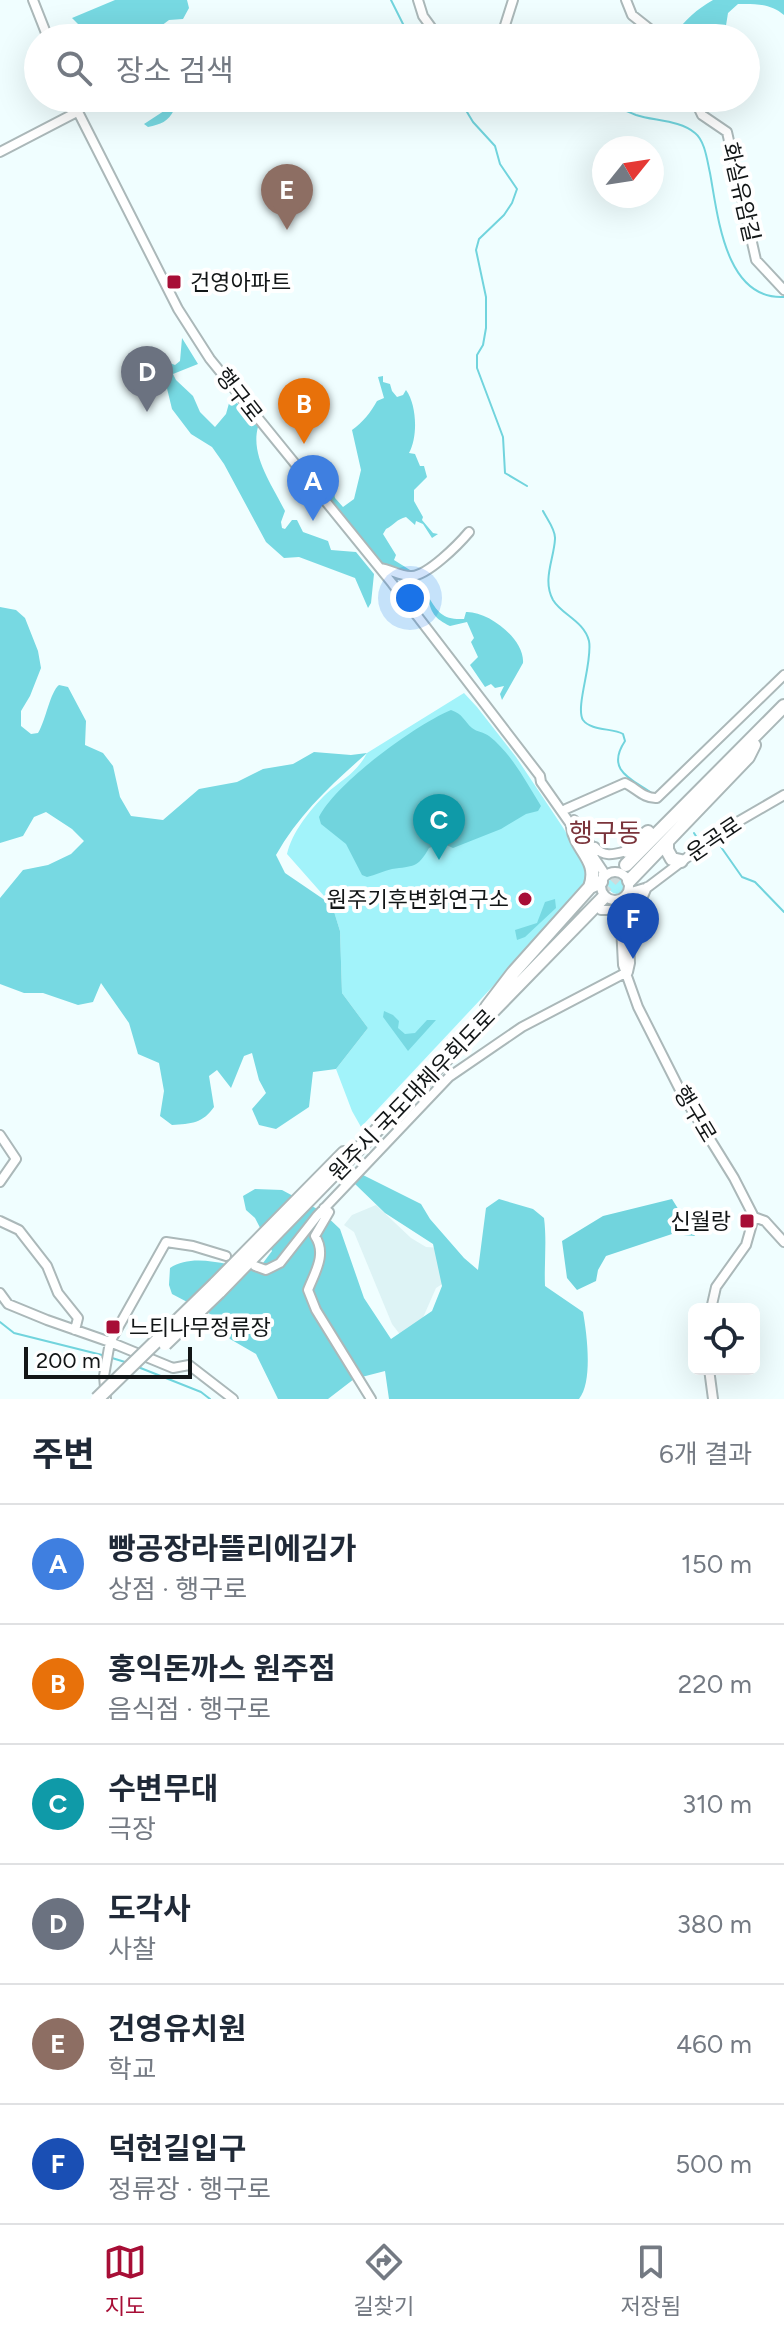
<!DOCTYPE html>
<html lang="ko">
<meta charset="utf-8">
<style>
body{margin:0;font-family:Figtree,"Noto Sans KR",sans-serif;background:#f2f2f3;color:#1f2937}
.controls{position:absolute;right:24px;bottom:24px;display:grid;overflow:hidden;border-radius:12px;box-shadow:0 8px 32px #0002}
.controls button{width:72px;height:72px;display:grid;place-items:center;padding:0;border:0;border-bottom:2px solid #e0e1e3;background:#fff;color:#1f2937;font:40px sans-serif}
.compass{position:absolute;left:592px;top:136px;width:72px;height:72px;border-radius:50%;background:#fff;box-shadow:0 8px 32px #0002;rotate:60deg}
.scale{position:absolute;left:24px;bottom:20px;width:168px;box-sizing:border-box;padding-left:8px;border:4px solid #121617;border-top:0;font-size:22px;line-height:28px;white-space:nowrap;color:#121617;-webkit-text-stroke:6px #fff;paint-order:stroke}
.you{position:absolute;left:410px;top:598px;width:28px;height:28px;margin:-20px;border:6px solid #fff;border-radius:50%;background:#1a73e8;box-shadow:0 0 0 12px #1a73e833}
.badge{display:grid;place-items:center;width:52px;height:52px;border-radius:50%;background:#a70e36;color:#fff;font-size:26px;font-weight:700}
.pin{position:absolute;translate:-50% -66px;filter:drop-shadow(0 2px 4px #0008)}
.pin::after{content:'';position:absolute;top:42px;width:28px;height:24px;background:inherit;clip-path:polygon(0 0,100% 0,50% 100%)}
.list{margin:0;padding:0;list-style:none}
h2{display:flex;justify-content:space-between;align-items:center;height:104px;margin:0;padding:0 32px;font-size:34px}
h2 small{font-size:26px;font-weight:400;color:#747a83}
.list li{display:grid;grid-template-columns:52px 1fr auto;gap:24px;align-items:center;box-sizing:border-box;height:120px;padding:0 32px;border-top:2px solid #e0e1e3}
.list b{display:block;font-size:30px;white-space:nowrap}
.list p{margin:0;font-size:26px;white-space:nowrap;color:#747a83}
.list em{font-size:26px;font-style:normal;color:#747a83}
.icon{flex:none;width:44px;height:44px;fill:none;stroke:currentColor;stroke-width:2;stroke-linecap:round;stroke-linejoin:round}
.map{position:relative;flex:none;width:784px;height:1399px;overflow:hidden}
.search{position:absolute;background:#fff;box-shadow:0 8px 32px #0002;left:24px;right:24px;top:24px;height:88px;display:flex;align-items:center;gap:20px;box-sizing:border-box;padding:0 28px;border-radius:44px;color:#747a83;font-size:30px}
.sheet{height:824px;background:#fff}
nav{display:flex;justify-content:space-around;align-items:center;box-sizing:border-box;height:112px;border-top:2px solid #e0e1e3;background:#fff;font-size:22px;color:#747a83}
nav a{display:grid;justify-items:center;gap:4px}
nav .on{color:#a70e36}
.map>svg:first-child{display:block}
</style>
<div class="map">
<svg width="784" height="1399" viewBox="0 0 784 1399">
<rect width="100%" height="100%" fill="#f0feff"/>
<!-- built -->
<path fill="#ddf3f5" d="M 376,1205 L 411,1238 L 426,1247 L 442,1248 L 447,1281 L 436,1288 L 418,1329 L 402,1337 L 392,1324 L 354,1232 L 344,1225 L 352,1215 Z"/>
<!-- green -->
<path fill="#a2f3fa" d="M 464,693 L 477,707 L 516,757 L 562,826 L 587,866 L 586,887 L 361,1127 L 352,1111 L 336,1069 L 368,1028 L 342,993 L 340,931 L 332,905 L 287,854 C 292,832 310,810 326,794 C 342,779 356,774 367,753 Z
M608 885a9 9 0 1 1 18 0a9 9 0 1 1-18 0Z"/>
<!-- forest -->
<path fill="#77d9e2" d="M 115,0 L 187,0 L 189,8 L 183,19 L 169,20 L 145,38 L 92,38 L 72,18 Z
M 713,0 L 784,0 L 784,15 C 770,3 755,4 738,4 L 728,13 L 724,38 L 675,38 L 674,35 C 685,20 697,9 713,0 Z
M 157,98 L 204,98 L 204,100 L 198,105 L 174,110 C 168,122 161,124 148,127 L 144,124 L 167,109 Z
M 182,338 L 198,364 L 173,374 L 176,380 L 193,396 L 200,412 L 215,427 L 226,414 L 231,396 L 258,427 C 250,456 273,486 285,511 L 281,522 L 282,528 L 285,529 L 292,520 L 297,520 L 303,532 L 328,541 L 331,550 L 356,552 L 374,574 L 371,603 L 368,608 L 355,578 L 299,557 L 284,558 L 266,542 L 224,464 L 212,447 L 191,434 L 172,409 L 163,372 L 163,363 L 151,346 L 167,362 L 175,365 L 180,361 Z
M 383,376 L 383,382 L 390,384 L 392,391 L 397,397 L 403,395 L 406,390 C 417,405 418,437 409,453 L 415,454 L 420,466 L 424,466 L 427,477 L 414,490 L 414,501 L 423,517 L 422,520 L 433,533 L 438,534 L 432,538 L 423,524 L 416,521 L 415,525 L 406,517 C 397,519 394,525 386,529 L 383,534 L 396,555 L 394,560 L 410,570 L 404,572 L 380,566 L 319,491 L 329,490 L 334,493 L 335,498 L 343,507 L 354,499 L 361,470 L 352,430 C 363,422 371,412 377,401 L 384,398 L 378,377 Z
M 428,596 C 438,613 443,620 464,619 L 466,612 C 488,611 525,639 523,663 L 502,700 L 500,694 L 504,686 L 495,688 L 491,684 L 485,687 L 470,665 L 478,657 L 471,642 L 474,638 L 467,622 L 450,626 C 435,619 430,612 428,596 Z
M 0,607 L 16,610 L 25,618 L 38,651 L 41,668 L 30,696 L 21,711 L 21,726 L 31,734 L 38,733 C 46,720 50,692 59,685 L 68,687 L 86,721 L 85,745 L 103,753 L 113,766 L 120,797 L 131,816 L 163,820 L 199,789 L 237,782 L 263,769 L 293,764 L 314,752 L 351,755 L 367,753 C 332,784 299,814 276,855 L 285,873 L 332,905 L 340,931 L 342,993 L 368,1028 L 336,1069 L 313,1072 L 309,1107 L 276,1129 L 259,1125 L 252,1109 L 266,1093 L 259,1080 L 252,1053 L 244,1056 L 231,1088 L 217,1070 L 209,1076 L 214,1107 C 203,1123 191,1124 172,1125 L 160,1116 L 164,1091 L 159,1063 L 138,1054 L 129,1023 L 101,983 L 93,1002 L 78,1005 L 43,993 L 24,993 L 0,984 L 0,898 L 23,870 L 48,865 L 71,854 L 84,841 L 72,829 L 46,812 L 34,817 L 23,836 L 0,843 Z
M 555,899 L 556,908 L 525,937 L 517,940 L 515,930 L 537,923 L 545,902 Z
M 384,1011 L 393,1015 L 399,1021 L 398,1028 L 405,1034 L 415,1033 L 427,1020 L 436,1020 L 408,1051 L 383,1017 Z
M 363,1175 L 421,1204 L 430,1219 L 464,1258 L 478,1270 L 486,1208 L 499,1199 L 533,1209 L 544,1218 C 547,1241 544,1263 545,1286 L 583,1312 C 587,1334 593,1382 579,1399 L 389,1399 L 385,1371 L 354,1379 L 328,1399 L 278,1399 L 256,1354 L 230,1339 L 212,1315 L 172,1294 L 169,1285 L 170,1268 C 194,1252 231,1266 257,1271 L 272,1251 L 255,1218 L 246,1210 L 243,1196 L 255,1189 L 282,1190 L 321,1211 L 340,1229 L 364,1298 L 391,1339 L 432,1311 L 442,1286 L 433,1244 L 385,1213 L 355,1184 Z"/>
<!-- water -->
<path fill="#71d4dd" d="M 451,710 C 463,714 464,721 472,728 C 477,732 484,732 489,736 C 512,754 526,782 541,806 L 538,811 L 526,814 L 501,829 L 453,848 L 442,843 L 429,848 C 418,868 413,866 392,869 C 384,871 375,875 367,877 L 362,875 L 346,844 L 321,824 L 319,817 C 336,783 415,725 451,710 Z
M 672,1199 L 695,1236 L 672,1234 L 606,1256 L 598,1270 L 596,1281 L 577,1290 L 567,1278 L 562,1241 L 603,1216 Z"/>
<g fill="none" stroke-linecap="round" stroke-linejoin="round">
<!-- stream -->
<path stroke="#71d4dd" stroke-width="2" d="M 391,0 L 410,38
M 462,98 L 464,107 L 473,122 L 495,146 L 500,164 L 517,189 L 512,203 L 504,215 L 479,239 L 476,250 L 486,297 L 486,328 L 483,345 L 477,355 L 477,368 L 503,437 L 505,473 L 527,486
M 596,98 C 610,104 623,110 636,115 C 654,121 680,120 695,133 C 705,141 707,160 710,173 C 718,216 725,300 784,297
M 543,511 C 547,519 556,530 555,539 C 554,559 542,580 553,600 C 562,615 584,621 589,641 C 593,662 575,707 583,720 C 591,731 613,728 623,734 L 625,741 C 605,771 632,779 653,794
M 694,833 L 699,841
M 721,847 L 742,877 L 755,882 L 784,912
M 0,1322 L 14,1333 L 106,1356
M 112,1358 L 125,1362
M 138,1367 L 201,1392 L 210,1399"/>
<!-- highway-tunnel -->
<path stroke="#cfdbdc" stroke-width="12" stroke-dasharray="12 6" stroke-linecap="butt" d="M 599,894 L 626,865"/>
<defs>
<path id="minor" d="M 33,0 L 48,38
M 418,0 L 423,16 L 439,38
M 626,0 L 632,15 L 661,38
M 501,38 L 513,0
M 71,98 L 178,309 L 210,359 L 392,583 L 540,776 L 541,782 L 574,829
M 694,98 L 702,115 L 727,132 L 756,260 L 784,290
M 488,102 L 488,98
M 0,152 L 77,112
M 380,568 C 390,569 401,577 412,576 C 428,575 458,545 469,532
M 566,809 L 625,783 C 636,788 644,799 657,798 L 784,675
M 574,820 L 595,852
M 595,847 C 604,858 615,854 627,851
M 589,850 L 603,871 L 603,879
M601 886a14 14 0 1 1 28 0a14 14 0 1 1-28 0Z
M 628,893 L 648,887 L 722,831 L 784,795
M 627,895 L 630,963 L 628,972
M 617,900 L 620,906 L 623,965 L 638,1007 L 682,1094 L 734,1178 L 754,1217 L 765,1221 L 784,1242
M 601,910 L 613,910 L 620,916
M 629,930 L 647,887
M 0,1135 L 16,1159 L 0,1182
M 324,1208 L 329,1212 L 315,1236 C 327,1254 315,1272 308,1290 L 316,1310 L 371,1399
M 0,1221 L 19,1230 L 47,1266 L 58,1293 L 78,1318 L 75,1330
M 255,1266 L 266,1270 L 280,1263 L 317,1216 L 449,1077 L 522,1027 L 627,972
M 0,1293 L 8,1304 L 47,1320 L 110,1342 L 173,1368 L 189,1365 L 233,1399
M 711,1309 L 716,1287 L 746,1245 L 754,1217
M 709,1369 L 713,1399
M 106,1399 L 104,1376 L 110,1342 L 166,1242 L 193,1246 L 226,1256"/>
<path id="highway" d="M 573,827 C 576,851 600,860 590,887
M 667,842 L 667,850 L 672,859 L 681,861
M 627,851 L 648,832
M 626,865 L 784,706
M 629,881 L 748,757 L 754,745
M 487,1007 L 513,973 L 590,887 L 601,882
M 215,1284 L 344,1153
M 219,1292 L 603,898"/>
</defs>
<!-- minor casing -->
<use href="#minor" stroke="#abb8b9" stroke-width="12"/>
<!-- highway casing -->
<use href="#highway" stroke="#abb8b9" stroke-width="16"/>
<!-- minor -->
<use href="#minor" stroke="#fff" stroke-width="8"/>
<!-- highway -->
<use href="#highway" stroke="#fff" stroke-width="12"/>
<defs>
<path id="highway-bridge" d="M 165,1344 L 219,1292
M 97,1399 L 215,1284"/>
</defs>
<!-- highway-bridge casing -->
<use href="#highway-bridge" stroke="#abb8b9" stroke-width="16" stroke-linecap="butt"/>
<!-- highway-bridge -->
<use href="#highway-bridge" stroke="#fff" stroke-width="12"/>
</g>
<!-- markers -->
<g fill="#a70e36" stroke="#fff" stroke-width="3">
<rect x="166" y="274" width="16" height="16" rx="4"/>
<circle cx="525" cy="899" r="8"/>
<rect x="739" y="1213" width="16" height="16" rx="4"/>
<rect x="105" y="1319" width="16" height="16" rx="4"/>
</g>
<g text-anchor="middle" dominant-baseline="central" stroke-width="8" stroke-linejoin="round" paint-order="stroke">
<!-- street labels -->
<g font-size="22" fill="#121617" stroke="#fff">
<text transform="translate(741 192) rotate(77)">화실유암길</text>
<text transform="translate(239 395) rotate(52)">행구로</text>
<text transform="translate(714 839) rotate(-34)">운곡로</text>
<text transform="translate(412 1095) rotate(-46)">원주시 국도대체우회도로</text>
<text transform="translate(695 1114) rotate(59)">행구로</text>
</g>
<!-- poi labels -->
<g font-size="22" fill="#121617" stroke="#fff" text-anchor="start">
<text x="190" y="282">건영아파트</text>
<text x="509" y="899" text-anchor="end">원주기후변화연구소</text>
<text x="731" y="1221" text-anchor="end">신월랑</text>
<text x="129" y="1327">느티나무정류장</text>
</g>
<!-- quarter labels -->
<g font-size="26" fill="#7a333a" stroke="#fff">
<text x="605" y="833">행구동</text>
</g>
</g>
</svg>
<div class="controls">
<button><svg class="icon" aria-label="locate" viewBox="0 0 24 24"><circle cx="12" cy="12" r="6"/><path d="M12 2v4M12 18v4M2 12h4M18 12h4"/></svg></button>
</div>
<svg class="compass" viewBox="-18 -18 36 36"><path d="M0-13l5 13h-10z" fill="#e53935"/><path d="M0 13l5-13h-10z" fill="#747a83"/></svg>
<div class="scale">200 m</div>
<div class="you"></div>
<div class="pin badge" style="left:313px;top:521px;background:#3f7fe0">A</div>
<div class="pin badge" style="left:304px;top:444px;background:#e8710a">B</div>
<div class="pin badge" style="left:439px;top:860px;background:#0f9aa8">C</div>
<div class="pin badge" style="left:147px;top:412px;background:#6b7280">D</div>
<div class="pin badge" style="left:287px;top:230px;background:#8d6e63">E</div>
<div class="pin badge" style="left:633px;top:959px;background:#1a4fb4">F</div>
<div class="search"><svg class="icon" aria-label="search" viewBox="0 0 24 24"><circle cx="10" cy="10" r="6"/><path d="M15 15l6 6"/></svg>장소 검색</div>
</div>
<section class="sheet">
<h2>주변<small>6개 결과</small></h2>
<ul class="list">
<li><span class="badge" style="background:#3f7fe0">A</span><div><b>빵공장라뜰리에김가</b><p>상점 · 행구로</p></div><em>150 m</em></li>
<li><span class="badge" style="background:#e8710a">B</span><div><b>홍익돈까스 원주점</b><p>음식점 · 행구로</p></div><em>220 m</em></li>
<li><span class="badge" style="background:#0f9aa8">C</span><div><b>수변무대</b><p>극장</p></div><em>310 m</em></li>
<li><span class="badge" style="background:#6b7280">D</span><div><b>도각사</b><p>사찰</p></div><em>380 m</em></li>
<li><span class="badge" style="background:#8d6e63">E</span><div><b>건영유치원</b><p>학교</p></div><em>460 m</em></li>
<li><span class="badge" style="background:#1a4fb4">F</span><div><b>덕현길입구</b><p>정류장 · 행구로</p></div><em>500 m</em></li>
</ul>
</section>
<nav>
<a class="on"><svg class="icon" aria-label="map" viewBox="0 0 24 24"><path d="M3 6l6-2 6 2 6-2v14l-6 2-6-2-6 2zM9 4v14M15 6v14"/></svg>지도</a>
<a><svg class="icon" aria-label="directions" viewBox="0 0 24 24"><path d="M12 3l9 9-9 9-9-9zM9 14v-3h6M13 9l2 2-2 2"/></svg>길찾기</a>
<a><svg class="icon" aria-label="saved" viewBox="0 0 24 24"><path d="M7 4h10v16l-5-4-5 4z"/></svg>저장됨</a>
</nav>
